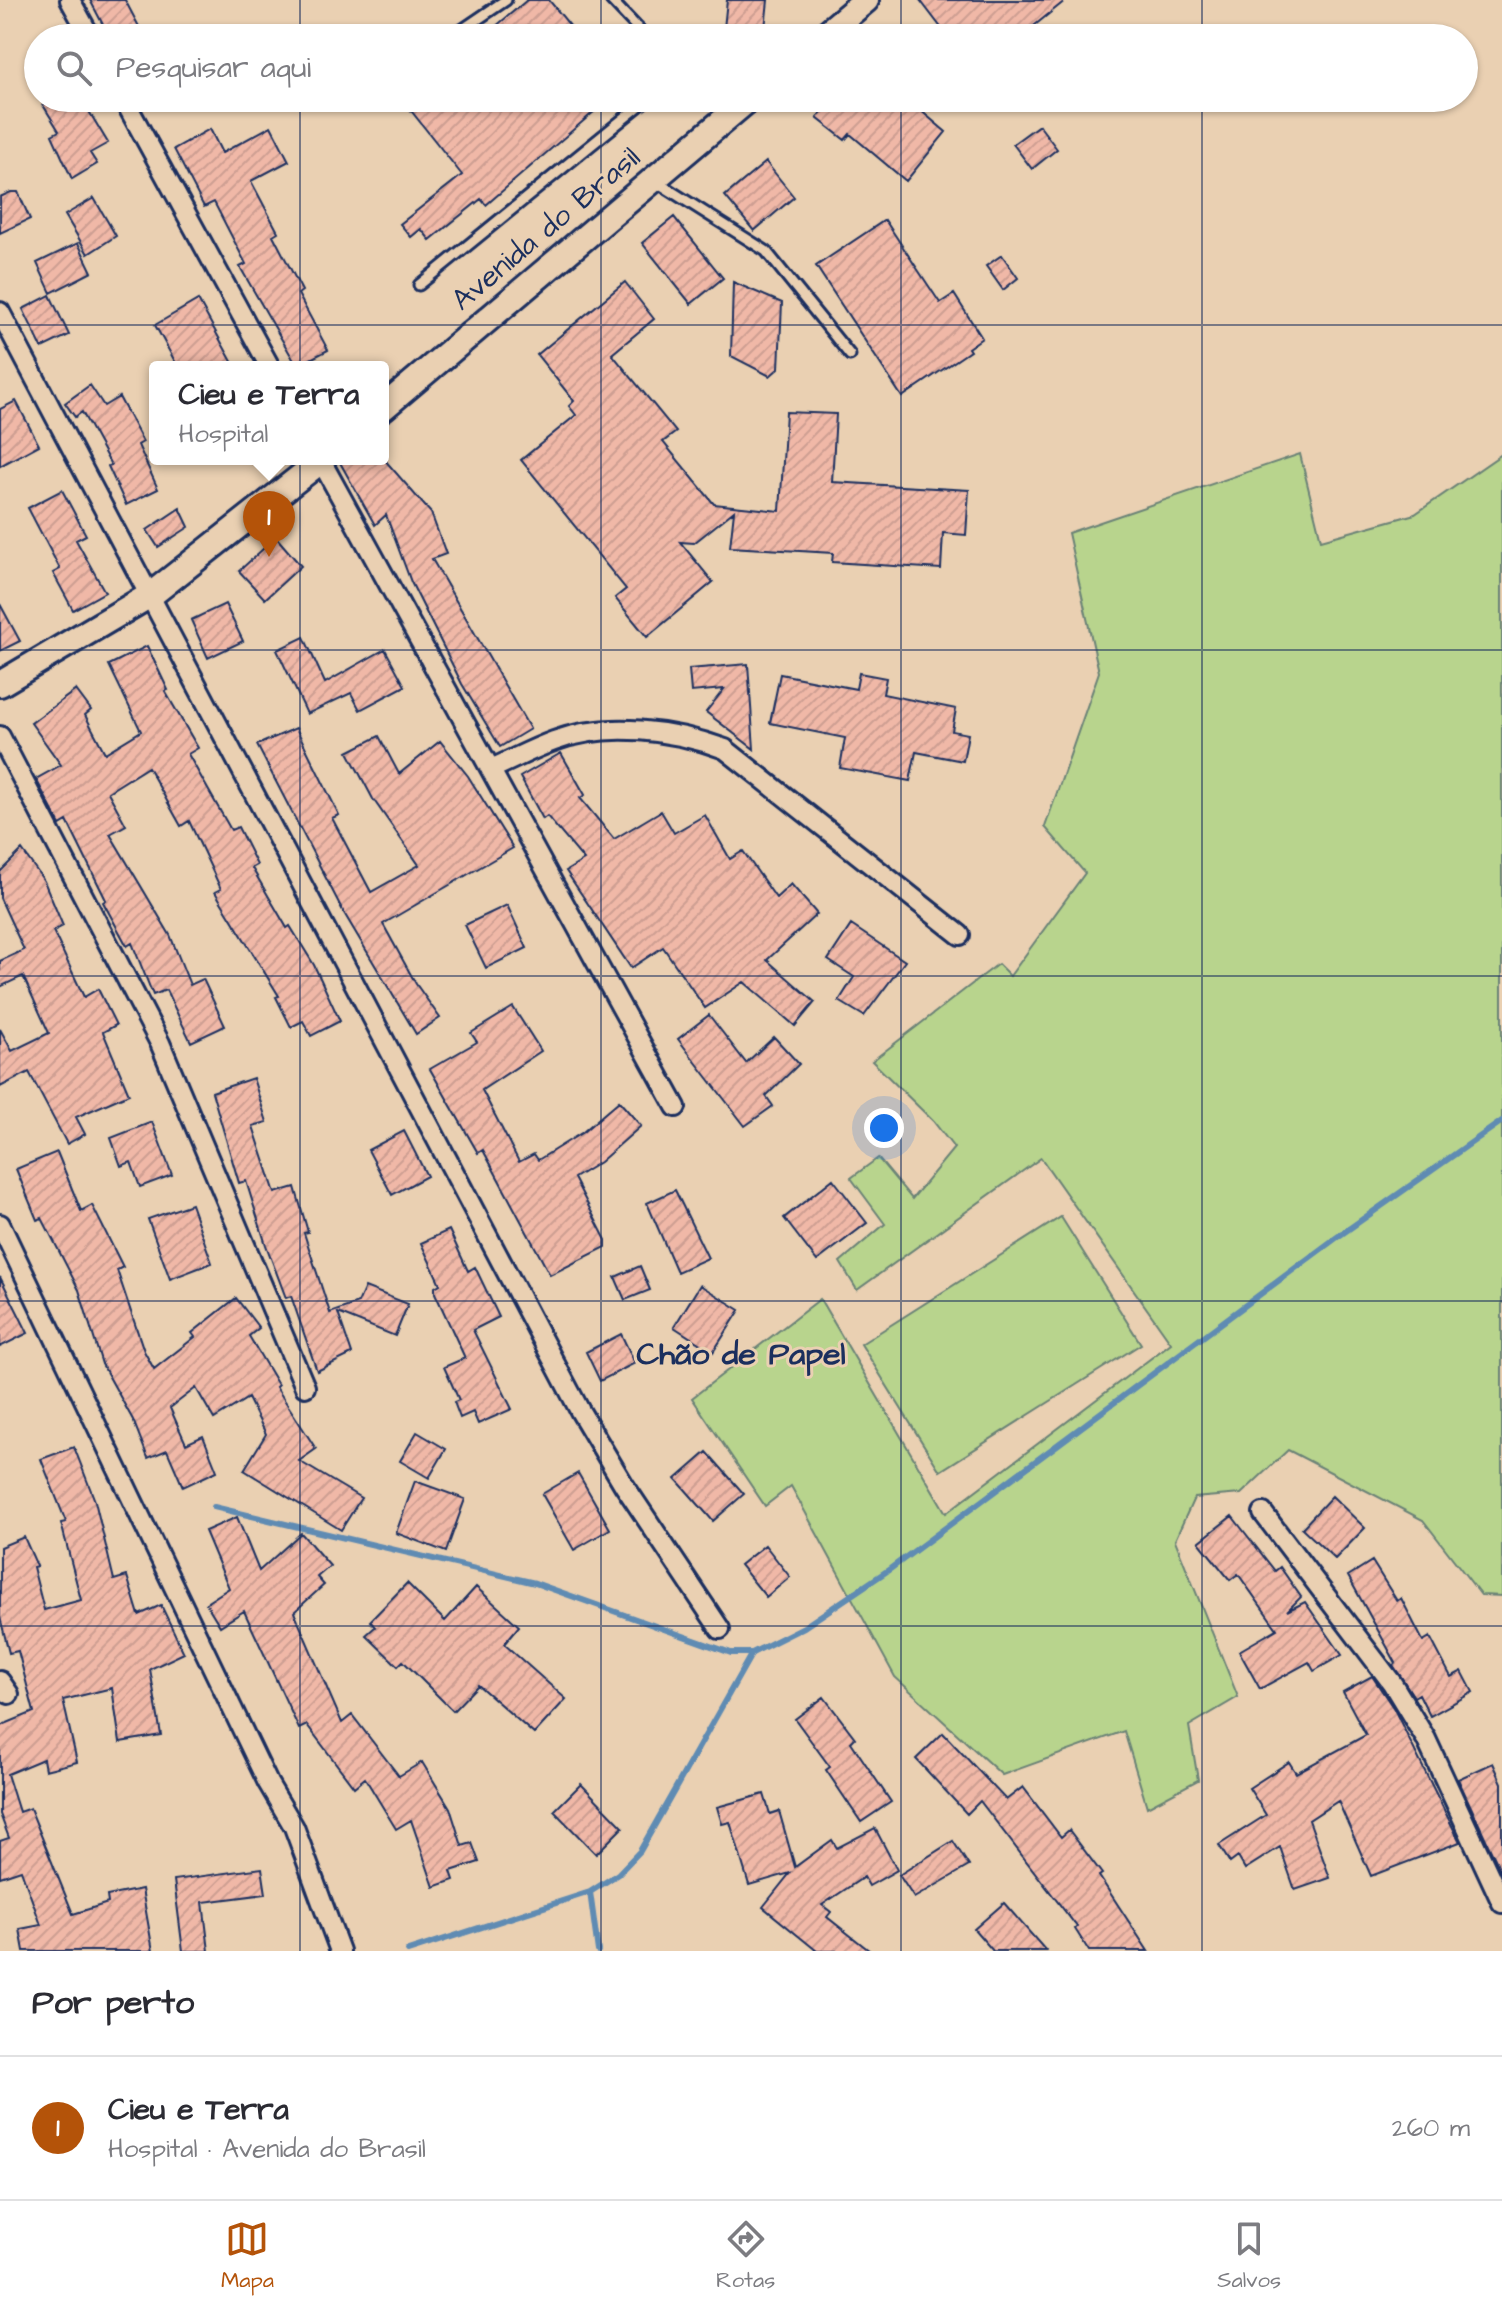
<!DOCTYPE html>
<html lang="pt">
<meta charset="utf-8">
<style>
body{margin:0;font-family:"Architects Daughter",sans-serif;background:#f7f7f7;color:#2b2b33}
.you{position:absolute;left:884px;top:1128px;width:28px;height:28px;margin:-20px;border:6px solid #fff;border-radius:50%;background:#1a73e8;box-shadow:0 0 0 12px #1a73e833}
.badge{display:grid;place-items:center;width:52px;height:52px;border-radius:50%;background:#b45309;color:#fff;font-size:26px;font-weight:700}
.pin{position:absolute;translate:-50% -66px;filter:drop-shadow(0 2px 4px #0008)}
.pin::after{content:'';position:absolute;top:42px;width:28px;height:24px;background:inherit;clip-path:polygon(0 0,100% 0,50% 100%)}
.popup{position:absolute;left:149px;top:361px;width:240px;height:104px;box-sizing:border-box;display:grid;place-content:center;border-radius:8px;background:#fff;filter:drop-shadow(0 2px 6px #0005);font-size:26px;white-space:nowrap;color:#7c7c81}
.popup b{font-size:30px;color:#2b2b33}
.popup::after{content:'';position:absolute;left:50%;top:100%;margin-left:-16px;border:16px solid transparent;border-top-color:#fff}
.list{margin:0;padding:0;list-style:none}
h2{display:flex;justify-content:space-between;align-items:center;height:104px;margin:0;padding:0 32px;font-size:34px}
h2 small{font-size:26px;font-weight:400;color:#7c7c81}
.list li{display:grid;grid-template-columns:52px 1fr auto;gap:24px;align-items:center;box-sizing:border-box;height:144px;padding:0 32px;border-top:2px solid #e1e1e2}
.list b{display:block;font-size:30px;white-space:nowrap}
.list p{margin:0;font-size:26px;white-space:nowrap;color:#7c7c81}
.list em{font-size:26px;font-style:normal;color:#7c7c81}
.icon{flex:none;width:44px;height:44px;fill:none;stroke:currentColor;stroke-width:2;stroke-linecap:round;stroke-linejoin:round}
.map{position:relative;flex:none;width:1502px;height:1951px;overflow:hidden}
.search{position:absolute;background:#fff;box-shadow:0 2px 6px #0004;left:24px;right:24px;top:24px;height:88px;display:flex;align-items:center;gap:20px;box-sizing:border-box;padding:0 28px;border-radius:44px;color:#7c7c81;font-size:30px}
.sheet{height:248px;background:#fff}
nav{display:flex;justify-content:space-around;align-items:center;box-sizing:border-box;height:112px;border-top:2px solid #e1e1e2;background:#fff;font-size:22px;color:#7c7c81}
nav a{display:grid;justify-items:center;gap:4px}
nav .on{color:#b45309}
.map>svg:first-child{display:block}
</style>
<div class="map">
<svg width="1502" height="1951" viewBox="0 0 1502 1951">
<defs>
<pattern id="building-hatch" width="6" height="6" patternUnits="userSpaceOnUse" patternTransform="scale(2)"><rect width="6" height="6" fill="#f0b8a7"/><path d="M-1 1l2-2M0 6l6-6M5 7l2-2" fill="none" stroke="#cd9e92"/></pattern>
</defs>
<rect width="100%" height="100%" fill="#ead0b2"/>
<filter id="ink" filterUnits="userSpaceOnUse"><feTurbulence type="fractalNoise" baseFrequency=".0125" numOctaves="2"/><feDisplacementMap in="SourceGraphic" scale="16" xChannelSelector="R" yChannelSelector="G"/><feConvolveMatrix kernelMatrix="1 2 1 2 8 2 1 2 1" color-interpolation-filters="sRGB"/></filter>
<g filter="url(#ink)">
<!-- garden -->
<path fill="#b8d48d" stroke="#6a8276" stroke-width="2" d="M 1300,454 L 1321,540 L 1415,514 L 1502,454 L 1502,1596 L 1481,1595 L 1423,1520 L 1288,1450 L 1241,1494 L 1194,1498 L 1175,1540 L 1238,1697 L 1189,1726 L 1198,1780 L 1147,1807 L 1124,1731 L 1002,1775 L 895,1677 L 791,1486 L 765,1506 L 692,1398 L 820,1299 L 946,1513 L 1171,1343 L 1041,1158 L 857,1290 L 840,1262 L 885,1224 L 851,1178 L 878,1158 L 912,1199 L 954,1148 L 933,1121 L 872,1061 L 998,964 L 1010,976 L 1085,873 L 1045,827 L 1099,672 L 1068,533 Z
M 1061,1217 L 1141,1344 L 940,1471 L 861,1344 Z"/>
<g fill="none" stroke-linecap="round" stroke-linejoin="round">
<!-- stream -->
<path stroke="#5e8bb3" stroke-width="6" d="M 214,1507 L 535,1583 L 731,1653 L 752,1653
M 590,1892 L 598,1951
M 408,1951 L 590,1892 L 618,1874 L 640,1851 L 752,1653 L 804,1627 L 890,1569 L 1336,1238 L 1502,1121"/>
</g>
<!-- building -->
<path fill="url(#building-hatch)" stroke="#1b2f5e" stroke-width="2" d="M 90,0 L 125,0 L 145,38 L 110,38 Z
M 527,0 L 549,0 L 580,38 L 482,38 Z
M 727,0 L 768,0 L 764,38 L 723,38 Z
M 920,0 L 1066,0 L 1019,38 L 949,38 Z
M 55,98 L 81,98 L 108,143 L 90,153 L 97,164 L 72,179 L 52,135 L 59,131 L 43,105 Z
M 401,98 L 610,98 L 486,205 L 481,199 L 430,240 L 421,229 L 411,237 L 400,224 L 462,175 Z
M 833,98 L 906,98 L 946,132 L 906,181 L 850,134 L 845,140 L 817,118 Z
M 1039,125 L 1057,149 L 1032,169 L 1013,144 Z
M 271,126 L 289,161 L 251,181 L 278,232 L 273,235 L 302,291 L 298,294 L 328,350 L 297,366 L 240,267 L 246,264 L 214,202 L 204,207 L 174,149 L 210,129 L 222,153 Z
M 766,162 L 794,197 L 754,231 L 725,196 Z
M 11,192 L 18,192 L 30,219 L 0,233 L 0,197 Z
M 94,198 L 116,236 L 88,254 L 65,215 Z
M 674,217 L 723,278 L 691,304 L 642,243 Z
M 885,220 L 940,303 L 954,294 L 982,338 L 968,348 L 970,351 L 902,397 L 816,266 Z
M 78,243 L 92,272 L 51,293 L 37,263 Z
M 1002,255 L 1018,278 L 1003,290 L 986,266 Z
M 625,282 L 654,319 L 612,354 L 676,432 L 663,442 L 714,504 L 780,511 L 786,412 L 836,414 L 832,482 L 969,490 L 966,535 L 943,533 L 941,569 L 832,562 L 833,553 L 730,547 L 734,511 L 694,543 L 680,542 L 713,582 L 647,637 L 615,598 L 626,589 L 521,460 L 576,415 L 569,406 L 574,401 L 537,355 Z
M 733,282 L 782,303 L 779,368 L 770,376 L 731,356 Z
M 50,295 L 69,335 L 42,348 L 23,309 Z
M 198,300 L 235,367 L 178,367 L 155,325 Z
M 90,385 L 104,406 L 119,397 L 143,442 L 138,445 L 158,489 L 126,505 L 108,466 L 111,465 L 82,412 L 75,417 L 65,403 Z
M 16,401 L 39,445 L 0,466 L 0,409 Z
M 338,459 L 384,459 L 431,513 L 446,554 L 432,559 L 530,729 L 500,747 L 462,684 L 411,582 L 386,515 L 375,525 Z
M 62,490 L 86,535 L 76,540 L 105,592 L 73,610 L 53,573 L 60,569 L 28,508 Z
M 180,508 L 189,527 L 158,547 L 147,530 Z
M 276,537 L 301,566 L 265,599 L 239,571 Z
M 0,604 L 20,641 L 0,651 Z
M 225,604 L 243,641 L 208,658 L 191,620 Z
M 304,637 L 325,683 L 385,649 L 405,686 L 360,710 L 351,693 L 307,714 L 277,650 Z
M 147,646 L 168,690 L 165,691 L 198,748 L 188,754 L 231,830 L 238,827 L 257,865 L 252,868 L 287,928 L 290,926 L 314,965 L 340,1021 L 311,1036 L 303,1021 L 291,1027 L 276,997 L 279,996 L 215,892 L 221,889 L 189,821 L 181,826 L 148,767 L 108,792 L 126,825 L 110,834 L 170,935 L 190,985 L 203,979 L 225,1026 L 191,1042 L 166,990 L 153,995 L 132,943 L 127,946 L 103,902 L 106,900 L 67,821 L 60,825 L 36,779 L 61,765 L 31,723 L 76,690 L 91,710 L 85,715 L 105,753 L 141,731 L 109,665 Z
M 748,664 L 754,749 L 706,712 L 724,689 L 691,692 L 689,669 Z
M 859,673 L 886,678 L 883,694 L 956,709 L 952,731 L 968,734 L 963,761 L 916,752 L 910,781 L 840,768 L 845,738 L 770,723 L 780,674 L 856,689 Z
M 296,728 L 339,815 L 332,818 L 371,892 L 419,865 L 373,799 L 348,752 L 379,736 L 399,774 L 440,741 L 468,776 L 513,848 L 383,924 L 416,984 L 440,1018 L 416,1034 L 344,913 L 257,745 Z
M 561,753 L 585,795 L 580,798 L 614,839 L 661,811 L 674,833 L 705,815 L 730,859 L 743,851 L 776,898 L 791,884 L 817,914 L 767,960 L 815,1002 L 795,1026 L 744,982 L 705,1008 L 663,947 L 631,968 L 566,871 L 584,860 L 547,816 L 543,819 L 520,777 Z
M 22,850 L 44,881 L 63,926 L 53,931 L 84,997 L 98,989 L 116,1025 L 103,1032 L 129,1094 L 76,1117 L 85,1134 L 67,1144 L 29,1072 L 0,1087 L 0,1029 L 12,1051 L 49,1033 L 23,976 L 0,987 L 0,961 L 24,950 L 0,898 L 0,872 Z
M 507,905 L 527,948 L 486,968 L 465,925 Z
M 851,925 L 905,961 L 864,1016 L 839,1001 L 854,977 L 828,960 Z
M 513,1007 L 541,1051 L 482,1090 L 519,1162 L 534,1154 L 538,1160 L 583,1132 L 619,1101 L 641,1126 L 600,1162 L 574,1178 L 606,1240 L 606,1247 L 550,1275 L 483,1150 L 478,1153 L 430,1069 L 477,1042 L 471,1033 Z
M 709,1015 L 746,1063 L 774,1037 L 799,1064 L 766,1096 L 773,1106 L 745,1126 L 678,1039 Z
M 253,1078 L 267,1122 L 253,1126 L 275,1193 L 295,1187 L 308,1232 L 304,1233 L 330,1313 L 358,1303 L 365,1287 L 408,1304 L 395,1336 L 338,1313 L 352,1354 L 317,1371 L 291,1296 L 286,1298 L 266,1245 L 246,1181 L 239,1183 L 212,1092 Z
M 152,1122 L 172,1175 L 140,1187 L 131,1162 L 121,1166 L 111,1138 Z
M 404,1131 L 427,1176 L 392,1195 L 368,1150 Z
M 57,1152 L 81,1211 L 92,1205 L 123,1267 L 117,1270 L 144,1351 L 154,1369 L 195,1337 L 192,1333 L 236,1298 L 259,1328 L 249,1336 L 278,1385 L 276,1387 L 316,1449 L 299,1461 L 361,1498 L 341,1530 L 244,1470 L 266,1434 L 248,1398 L 214,1419 L 196,1388 L 170,1408 L 186,1444 L 203,1436 L 217,1471 L 183,1487 L 167,1450 L 148,1458 L 133,1420 L 102,1364 L 79,1290 L 42,1218 L 37,1220 L 16,1169 Z
M 833,1179 L 867,1223 L 817,1261 L 784,1218 Z
M 675,1190 L 708,1258 L 677,1272 L 647,1203 Z
M 191,1204 L 212,1263 L 170,1279 L 148,1219 Z
M 449,1230 L 468,1271 L 475,1267 L 499,1317 L 473,1330 L 512,1409 L 478,1424 L 473,1412 L 460,1418 L 454,1402 L 459,1400 L 444,1367 L 465,1358 L 435,1293 L 435,1287 L 440,1284 L 421,1243 Z
M 640,1266 L 650,1290 L 625,1300 L 615,1277 Z
M 0,1277 L 28,1333 L 0,1347 Z
M 700,1285 L 740,1310 L 713,1352 L 674,1327 Z
M 621,1334 L 635,1363 L 600,1381 L 586,1352 Z
M 417,1432 L 446,1449 L 429,1478 L 400,1461 Z
M 74,1447 L 95,1501 L 114,1580 L 127,1576 L 139,1615 L 161,1605 L 184,1653 L 150,1669 L 161,1735 L 120,1742 L 112,1688 L 63,1700 L 77,1762 L 45,1770 L 43,1759 L 7,1774 L 19,1812 L 30,1808 L 73,1914 L 108,1903 L 107,1896 L 142,1889 L 153,1951 L 24,1951 L 20,1929 L 41,1925 L 21,1870 L 0,1877 L 0,1841 L 9,1838 L 0,1814 L 0,1726 L 34,1712 L 18,1651 L 9,1653 L 0,1617 L 0,1547 L 24,1537 L 37,1566 L 33,1567 L 44,1610 L 81,1600 L 61,1523 L 66,1522 L 41,1459 Z
M 707,1452 L 744,1494 L 713,1521 L 676,1479 Z
M 578,1473 L 610,1529 L 574,1550 L 542,1494 Z
M 415,1481 L 465,1499 L 446,1552 L 396,1533 Z
M 1332,1496 L 1365,1528 L 1335,1559 L 1302,1528 Z
M 1232,1516 L 1275,1571 L 1280,1567 L 1301,1597 L 1287,1611 L 1305,1602 L 1342,1655 L 1314,1671 L 1309,1662 L 1260,1689 L 1239,1651 L 1277,1629 L 1238,1574 L 1230,1580 L 1199,1542 Z
M 237,1517 L 259,1571 L 301,1533 L 330,1566 L 317,1577 L 324,1585 L 294,1612 L 342,1723 L 352,1715 L 399,1776 L 422,1762 L 450,1808 L 462,1846 L 472,1843 L 479,1862 L 451,1871 L 454,1880 L 434,1887 L 411,1820 L 396,1829 L 365,1778 L 354,1787 L 307,1725 L 299,1729 L 244,1611 L 220,1626 L 206,1603 L 229,1588 L 205,1531 Z
M 765,1545 L 790,1577 L 766,1597 L 740,1565 Z
M 1372,1561 L 1397,1601 L 1401,1598 L 1423,1641 L 1430,1637 L 1451,1677 L 1462,1671 L 1473,1692 L 1430,1716 L 1419,1694 L 1414,1697 L 1393,1665 L 1396,1663 L 1348,1576 Z
M 407,1583 L 445,1621 L 476,1587 L 519,1626 L 504,1644 L 566,1699 L 534,1734 L 478,1685 L 453,1711 L 403,1661 L 398,1666 L 366,1635 L 375,1627 L 370,1621 Z
M 1372,1676 L 1394,1709 L 1460,1842 L 1371,1876 L 1338,1801 L 1309,1820 L 1330,1878 L 1295,1890 L 1280,1847 L 1245,1869 L 1238,1857 L 1230,1863 L 1219,1845 L 1266,1815 L 1249,1788 L 1289,1762 L 1296,1773 L 1366,1735 L 1343,1692 Z
M 824,1697 L 855,1738 L 851,1742 L 891,1802 L 861,1822 L 826,1770 L 830,1767 L 795,1719 Z
M 943,1733 L 1006,1800 L 1023,1787 L 1061,1837 L 1069,1830 L 1102,1874 L 1099,1876 L 1148,1951 L 1089,1951 L 1075,1929 L 1077,1927 L 980,1801 L 967,1814 L 916,1759 Z
M 1493,1763 L 1502,1783 L 1502,1874 L 1458,1779 Z
M 581,1784 L 623,1827 L 596,1854 L 554,1811 Z
M 764,1794 L 770,1814 L 779,1811 L 795,1867 L 832,1840 L 837,1848 L 875,1828 L 897,1870 L 869,1886 L 864,1877 L 822,1905 L 831,1912 L 827,1917 L 870,1951 L 817,1951 L 763,1907 L 790,1873 L 749,1885 L 730,1822 L 722,1824 L 717,1807 Z
M 953,1841 L 969,1866 L 914,1898 L 899,1875 Z
M 262,1868 L 266,1894 L 203,1902 L 209,1951 L 183,1951 L 174,1880 Z
M 1004,1903 L 1046,1951 L 993,1951 L 974,1929 Z"/>
<g fill="none" stroke-linecap="round" stroke-linejoin="round">
<defs>
<path id="service" d="M 611,0 L 647,38
M 450,38 L 506,0
M 655,181 L 766,251 L 850,355
M 419,285 L 649,98"/>
<path id="minor" d="M 70,0 L 91,38
M 123,98 L 270,367
M 0,312 L 580,1411 L 624,1485 L 720,1629
M 320,459 L 676,1107
M 0,736 L 160,1043 L 305,1387
M 491,769 C 512,760 532,749 554,741 C 607,721 674,730 725,749 L 960,935
M 0,1224 L 268,1783 L 294,1827 L 340,1951
M 1263,1513 L 1392,1683 L 1426,1739 L 1502,1903
M 0,1681 L 9,1694"/>
<path id="tertiary" d="M 821,38 L 866,0
M 383,408 L 750,98
M 0,684 L 152,594 L 323,459"/>
</defs>
<!-- service casing -->
<use href="#service" stroke="#1b2f5e" stroke-width="15"/>
<!-- minor casing -->
<use href="#minor" stroke="#1b2f5e" stroke-width="24"/>
<!-- tertiary casing -->
<use href="#tertiary" stroke="#1b2f5e" stroke-width="30"/>
<!-- service -->
<use href="#service" stroke="#ead0b2" stroke-width="9"/>
<!-- minor -->
<use href="#minor" stroke="#ead0b2" stroke-width="18"/>
<!-- tertiary -->
<use href="#tertiary" stroke="#ead0b2" stroke-width="24"/>
</g>
</g>
<!-- grid -->
<path fill="none" stroke="#1b2f5e" stroke-width="2" stroke-opacity="0.55" d="M 300,0 L 300,38M 601,0 L 601,38M 901,0 L 901,38M 1202,0 L 1202,38M 300,98 L 300,1951M 601,98 L 601,1951M 901,98 L 901,1951M 1202,98 L 1202,1951M 0,325 L 1502,325M 0,650 L 1502,650M 0,976 L 1502,976M 0,1301 L 1502,1301M 0,1626 L 1502,1626"/>
<g text-anchor="middle" dominant-baseline="central" stroke-width="6" stroke-linejoin="round" paint-order="stroke">
<!-- street labels -->
<g font-size="30" fill="#1b2f5e" stroke="#ead0b2">
<text transform="translate(546 229) rotate(-40)">Avenida do Brasil</text>
</g>
<!-- neighbourhood labels -->
<g font-size="32" font-weight="bold" fill="#1b2f5e" stroke="#ead0b2">
<text x="741" y="1354">Chão de Papel</text>
</g>
</g>
</svg>
<div class="you"></div>
<div class="pin badge" style="left:269px;top:557px">1</div>
<div class="popup"><b>Cieu e Terra</b>Hospital</div>
<div class="search"><svg class="icon" aria-label="search" viewBox="0 0 24 24"><circle cx="10" cy="10" r="6"/><path d="M15 15l6 6"/></svg>Pesquisar aqui</div>
</div>
<section class="sheet">
<h2>Por perto<small></small></h2>
<ul class="list">
<li><span class="badge">1</span><div><b>Cieu e Terra</b><p>Hospital · Avenida do Brasil</p></div><em>260 m</em></li>
</ul>
</section>
<nav>
<a class="on"><svg class="icon" aria-label="map" viewBox="0 0 24 24"><path d="M3 6l6-2 6 2 6-2v14l-6 2-6-2-6 2zM9 4v14M15 6v14"/></svg>Mapa</a>
<a><svg class="icon" aria-label="directions" viewBox="0 0 24 24"><path d="M12 3l9 9-9 9-9-9zM9 14v-3h6M13 9l2 2-2 2"/></svg>Rotas</a>
<a><svg class="icon" aria-label="saved" viewBox="0 0 24 24"><path d="M7 4h10v16l-5-4-5 4z"/></svg>Salvos</a>
</nav>
